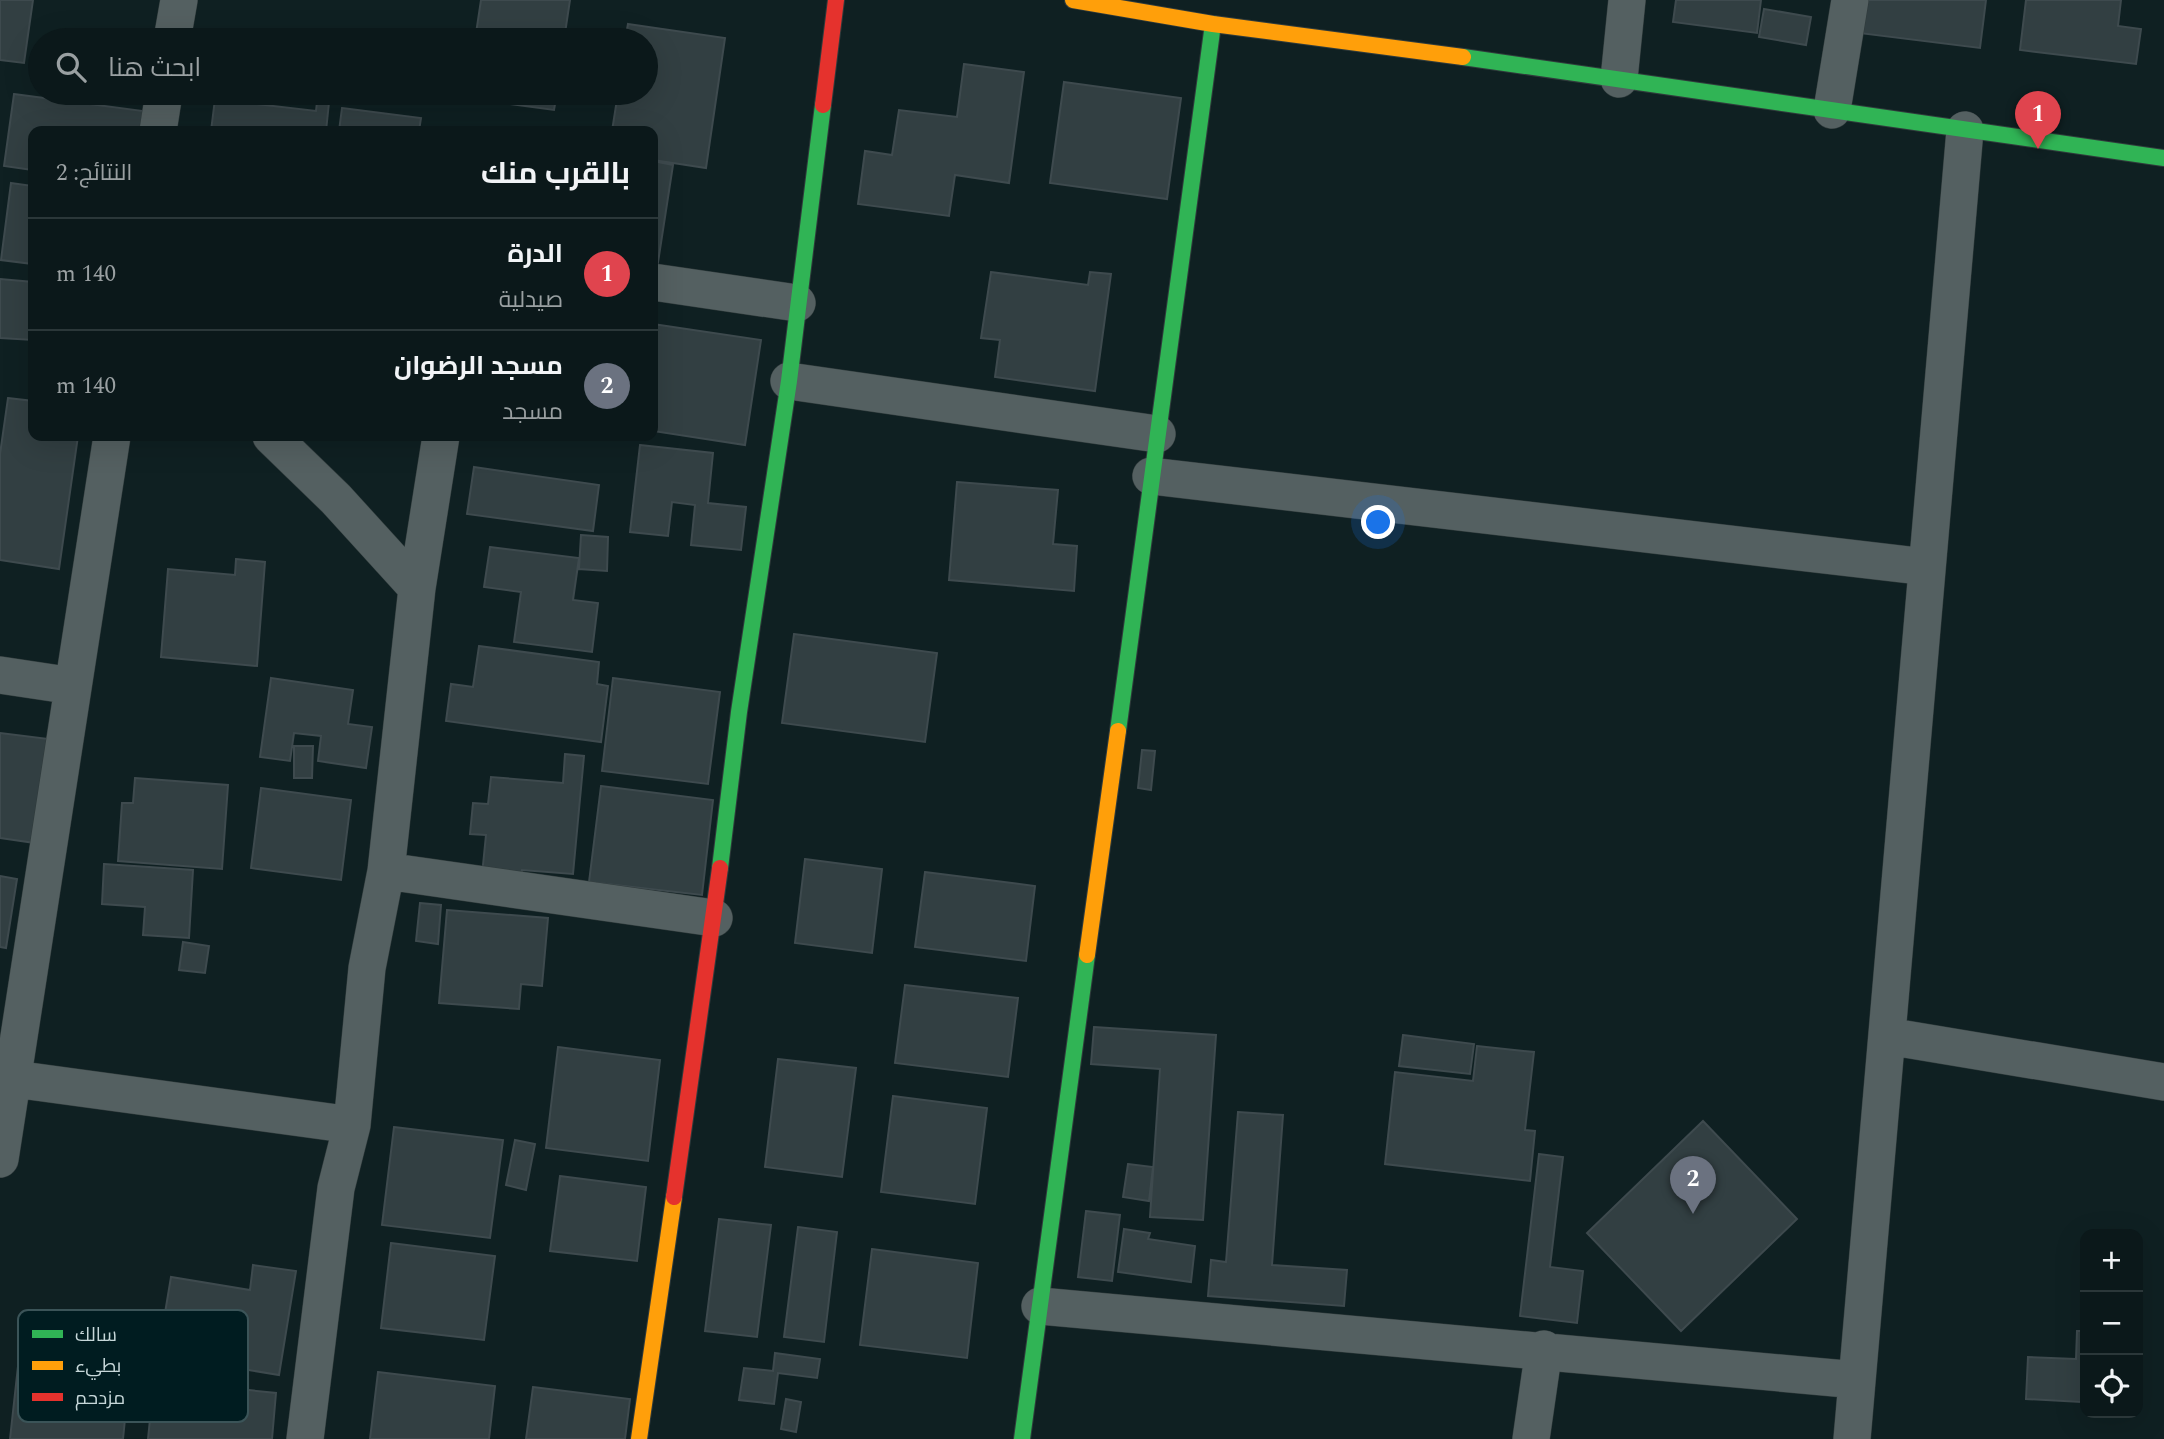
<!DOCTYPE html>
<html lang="ar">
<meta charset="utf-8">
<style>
body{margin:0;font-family:Spectral,Cairo,serif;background:#192527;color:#f1f3f6;direction:rtl}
.controls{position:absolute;right:21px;bottom:21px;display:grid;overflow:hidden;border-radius:14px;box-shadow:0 7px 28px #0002}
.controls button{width:63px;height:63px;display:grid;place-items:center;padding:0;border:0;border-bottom:2px solid #2b3739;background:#0b181a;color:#f1f3f6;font:35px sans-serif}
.you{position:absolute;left:1379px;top:523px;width:24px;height:24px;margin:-18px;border:5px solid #fff;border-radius:50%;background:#1a73e8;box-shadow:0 0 0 10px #1a73e833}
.badge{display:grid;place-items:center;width:46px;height:46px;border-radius:50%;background:#8c9099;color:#fff;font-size:23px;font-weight:700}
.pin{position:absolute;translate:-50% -58px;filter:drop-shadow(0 2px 4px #0008)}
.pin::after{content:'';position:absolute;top:37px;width:24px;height:21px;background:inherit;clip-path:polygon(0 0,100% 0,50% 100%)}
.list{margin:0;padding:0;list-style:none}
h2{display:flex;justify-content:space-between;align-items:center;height:91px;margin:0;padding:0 28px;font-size:30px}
h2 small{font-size:23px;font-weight:400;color:#9aa0a2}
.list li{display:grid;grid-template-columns:46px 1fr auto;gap:21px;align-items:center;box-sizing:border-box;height:112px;padding:0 28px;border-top:2px solid #2b3739}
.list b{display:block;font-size:26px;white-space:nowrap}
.list p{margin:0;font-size:23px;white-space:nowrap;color:#9aa0a2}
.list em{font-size:23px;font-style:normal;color:#9aa0a2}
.icon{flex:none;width:38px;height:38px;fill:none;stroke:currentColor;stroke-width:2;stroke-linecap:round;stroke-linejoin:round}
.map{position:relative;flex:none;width:2164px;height:1439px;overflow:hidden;direction:ltr}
.search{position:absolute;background:#0b181a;box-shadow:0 7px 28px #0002;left:28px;top:28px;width:630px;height:77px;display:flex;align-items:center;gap:18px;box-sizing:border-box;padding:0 24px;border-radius:38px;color:#9aa0a2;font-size:26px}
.panel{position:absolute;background:#0b181a;box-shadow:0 7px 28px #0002;left:28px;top:126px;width:630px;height:315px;border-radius:14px;direction:rtl}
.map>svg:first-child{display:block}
</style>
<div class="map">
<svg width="2164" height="1439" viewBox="0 0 2164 1439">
<rect width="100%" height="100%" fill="#0f2022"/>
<!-- building -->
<path fill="#323f42" stroke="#3e4a4e" stroke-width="2" d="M 0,0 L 33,0 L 24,63 L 0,60 Z
M 481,0 L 570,0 L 564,40 L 475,40 Z
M 1676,0 L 1761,0 L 1757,33 L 1673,22 Z
M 1864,0 L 1986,0 L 1980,48 L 1859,33 Z
M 2026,0 L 2121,0 L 2118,26 L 2141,29 L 2136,64 L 2020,50 Z
M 1764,9 L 1811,17 L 1806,45 L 1759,37 Z
M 628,24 L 725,38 L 706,168 L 653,160 L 653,131 L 612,131 L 618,93 L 646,93 L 646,40 L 625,40 Z
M 964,64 L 1024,72 L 1009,183 L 955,175 L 949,216 L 858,204 L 865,151 L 892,155 L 899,110 L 957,117 Z
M 1064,82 L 1181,98 L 1167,199 L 1050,183 Z
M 318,93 L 330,93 L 326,131 L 211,131 L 215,99 L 316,111 Z
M 468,93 L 557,93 L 554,110 L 467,98 Z
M 14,94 L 143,111 L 140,131 L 33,131 L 33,170 L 4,166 Z
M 342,108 L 421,118 L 419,131 L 339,131 Z
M 653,161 L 673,165 L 657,269 L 653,268 Z
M 11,183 L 33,186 L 33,264 L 1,260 Z
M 991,272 L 1088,285 L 1090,272 L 1111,274 L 1095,391 L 995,377 L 1000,340 L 981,338 Z
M 0,279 L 33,282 L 33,340 L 0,338 Z
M 653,324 L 761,340 L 745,445 L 653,431 Z
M 8,398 L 33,401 L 33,436 L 78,436 L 59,569 L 0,560 L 0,454 Z
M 640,445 L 713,453 L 708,503 L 746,507 L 741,550 L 691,545 L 695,505 L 672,502 L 668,536 L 630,532 Z
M 474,467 L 599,485 L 593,531 L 467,514 Z
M 957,482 L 1058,490 L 1053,544 L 1077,546 L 1074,591 L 949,580 Z
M 581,535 L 608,537 L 607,571 L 579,569 Z
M 490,547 L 579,558 L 573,600 L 598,603 L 592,652 L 514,642 L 521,592 L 484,587 Z
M 236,559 L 265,562 L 257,666 L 161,657 L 168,569 L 235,575 Z
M 794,634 L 937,653 L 925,742 L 782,723 Z
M 479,646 L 599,662 L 597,684 L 608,686 L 601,742 L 446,721 L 451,684 L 473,687 Z
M 271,678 L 353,690 L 348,724 L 372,727 L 366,768 L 318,761 L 321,736 L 294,733 L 290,761 L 260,757 Z
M 613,678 L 720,692 L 708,784 L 602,771 Z
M 0,733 L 49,739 L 35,843 L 0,838 Z
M 294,746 L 313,746 L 312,778 L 294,778 Z
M 1142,750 L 1155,751 L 1151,790 L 1138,788 Z
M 565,754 L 584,756 L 573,874 L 522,870 L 521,878 L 482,875 L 486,835 L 470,834 L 473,803 L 488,804 L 491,777 L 563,783 Z
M 135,778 L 228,785 L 222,869 L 118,861 L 122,803 L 133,803 Z
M 601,786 L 713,800 L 702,895 L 589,882 Z
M 261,788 L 351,800 L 341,880 L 251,868 Z
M 805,859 L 882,869 L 872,953 L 795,943 Z
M 104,864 L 193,870 L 189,938 L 143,935 L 145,907 L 102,904 Z
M 925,872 L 1035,886 L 1026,961 L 915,947 Z
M 0,876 L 17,879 L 6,948 L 0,947 Z
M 420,903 L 441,905 L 438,944 L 416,941 Z
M 447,910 L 548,918 L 542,986 L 521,984 L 519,1009 L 439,1003 Z
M 183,942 L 209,946 L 205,973 L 179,970 Z
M 905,985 L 1018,998 L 1008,1077 L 895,1063 Z
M 1094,1027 L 1216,1035 L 1203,1220 L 1150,1217 L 1160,1069 L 1091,1064 Z
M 1403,1035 L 1474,1044 L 1470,1074 L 1399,1066 Z
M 1477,1046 L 1534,1052 L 1525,1130 L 1535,1131 L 1530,1181 L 1385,1164 L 1395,1072 L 1473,1081 Z
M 558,1047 L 660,1060 L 648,1161 L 546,1148 Z
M 778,1059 L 856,1068 L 842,1177 L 765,1167 Z
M 893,1096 L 987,1108 L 975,1204 L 881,1192 Z
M 1238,1112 L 1283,1115 L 1272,1265 L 1347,1270 L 1344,1306 L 1208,1296 L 1211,1260 L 1226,1262 Z
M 1703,1121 L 1797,1219 L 1681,1331 L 1587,1233 Z
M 394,1127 L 503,1140 L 490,1238 L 382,1225 Z
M 515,1140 L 535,1144 L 526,1190 L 506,1185 Z
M 1539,1154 L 1563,1157 L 1550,1267 L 1583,1271 L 1577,1323 L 1520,1316 Z
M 1128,1164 L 1153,1167 L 1149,1201 L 1123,1197 Z
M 560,1176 L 646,1187 L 637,1261 L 550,1251 Z
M 1086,1211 L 1120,1215 L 1112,1281 L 1078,1277 Z
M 719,1219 L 771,1225 L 757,1337 L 705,1331 Z
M 798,1227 L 837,1232 L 824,1342 L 784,1337 Z
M 1124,1229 L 1150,1233 L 1148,1239 L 1195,1246 L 1191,1282 L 1118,1272 Z
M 391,1243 L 495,1256 L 484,1340 L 381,1328 Z
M 872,1249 L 978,1263 L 967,1358 L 860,1345 Z
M 253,1265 L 296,1271 L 279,1375 L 158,1355 L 171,1277 L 250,1290 Z
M 2077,1331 L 2085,1331 L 2081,1402 L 2026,1399 L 2028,1357 L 2076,1359 Z
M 20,1348 L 131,1359 L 123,1439 L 10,1439 Z
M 775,1353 L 820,1359 L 817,1378 L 778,1373 L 774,1404 L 739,1400 L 744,1368 L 773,1371 Z
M 378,1372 L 495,1386 L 489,1439 L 370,1439 Z
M 154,1380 L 276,1393 L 272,1439 L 148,1439 Z
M 533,1387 L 630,1399 L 625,1439 L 526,1439 Z
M 786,1399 L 801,1402 L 796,1432 L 781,1429 Z"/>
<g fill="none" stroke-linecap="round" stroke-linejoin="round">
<defs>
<path id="street" d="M 172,40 L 179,0
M 1619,79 L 1627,0
M 1832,110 L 1850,0
M 158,131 L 164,93
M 653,282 L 797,303
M 789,381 L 1157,434
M 271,436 L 336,499 L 417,588
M 1151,476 L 1927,567
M 0,675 L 73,686
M 386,871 L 714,918
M 1887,1036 L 2164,1082
M 0,1077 L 352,1125
M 0,1159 L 112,436
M 1040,1306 L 1857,1380
M 305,1439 L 336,1188 L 352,1125 L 367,968 L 386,871 L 417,588 L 441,436
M 1531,1439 L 1544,1349
M 1852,1439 L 1965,130"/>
<path id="fast" d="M 1463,57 L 2164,158
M 1118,731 L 1213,24
M 720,868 L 739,712 L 789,381 L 823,105
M 1022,1439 L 1087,955"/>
<path id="slow" d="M 1073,0 L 1213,24 L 1463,57
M 1087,955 L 1118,731
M 639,1439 L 674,1197"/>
<path id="jam" d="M 823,105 L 836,0
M 674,1197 L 720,868"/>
</defs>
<!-- street casing -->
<use href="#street" stroke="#303b3c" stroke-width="38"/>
<!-- fast casing -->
<use href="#fast" stroke="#303b3c" stroke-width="18"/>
<!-- slow casing -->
<use href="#slow" stroke="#303b3c" stroke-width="18"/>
<!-- jam casing -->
<use href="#jam" stroke="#303b3c" stroke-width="18"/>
<!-- street -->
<use href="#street" stroke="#546061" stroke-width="37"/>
<!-- fast -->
<use href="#fast" stroke="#30b455" stroke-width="16"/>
<!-- slow -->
<use href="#slow" stroke="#ff9f0a" stroke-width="16"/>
<!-- jam -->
<use href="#jam" stroke="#e5322d" stroke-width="16"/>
</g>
<!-- legend -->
<rect x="18" y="1310" width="230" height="112" rx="10" fill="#001c20" stroke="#3b5458" stroke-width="2"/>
<rect x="32" y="1330" width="31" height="8" fill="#30b455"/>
<rect x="32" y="1361" width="31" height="9" fill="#ff9f0a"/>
<rect x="32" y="1393" width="31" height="8" fill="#e5322d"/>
<g font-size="19" fill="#c6d7d9">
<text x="75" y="1341">سالك</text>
<text x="75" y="1372">بطيء</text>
<text x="75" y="1404">مزدحم</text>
</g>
</svg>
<div class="controls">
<button>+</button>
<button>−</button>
<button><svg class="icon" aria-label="locate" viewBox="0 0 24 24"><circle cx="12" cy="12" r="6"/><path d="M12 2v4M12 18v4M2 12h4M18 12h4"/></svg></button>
</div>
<div class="you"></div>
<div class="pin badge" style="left:2038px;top:149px;background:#e0444e">1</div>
<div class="pin badge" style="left:1693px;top:1214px;background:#6b7280">2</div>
<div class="search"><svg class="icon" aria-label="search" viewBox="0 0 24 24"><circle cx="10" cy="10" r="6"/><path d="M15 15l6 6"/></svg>ابحث هنا</div>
<section class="panel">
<h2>بالقرب منك<small>النتائج: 2</small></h2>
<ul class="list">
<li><span class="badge" style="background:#e0444e">1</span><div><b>الدرة</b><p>صيدلية</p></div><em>140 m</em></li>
<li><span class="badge" style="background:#6b7280">2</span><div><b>مسجد الرضوان</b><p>مسجد</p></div><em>140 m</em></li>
</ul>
</section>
</div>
